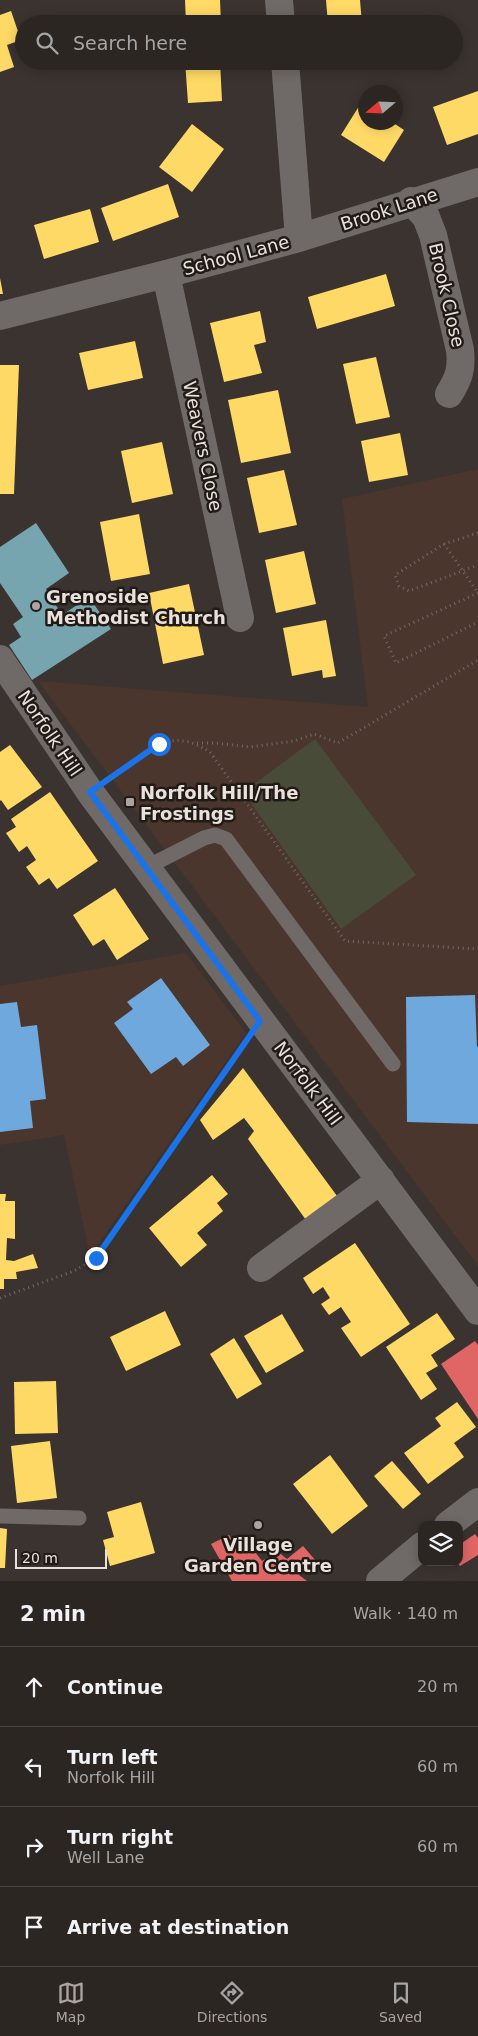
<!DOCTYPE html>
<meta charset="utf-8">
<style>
body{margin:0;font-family:"DejaVu Sans",sans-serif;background:#383230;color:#f1f3f6}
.controls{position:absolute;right:15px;bottom:15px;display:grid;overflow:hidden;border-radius:10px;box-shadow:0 2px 12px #0003}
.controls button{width:45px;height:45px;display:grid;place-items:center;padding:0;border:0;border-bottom:1px solid #484341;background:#2c2623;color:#f1f3f6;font:25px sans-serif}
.compass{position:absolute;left:358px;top:85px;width:45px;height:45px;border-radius:50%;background:#2c2623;box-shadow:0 2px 12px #0003;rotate:251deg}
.scale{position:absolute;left:15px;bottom:12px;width:92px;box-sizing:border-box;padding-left:5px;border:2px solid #ebe1dc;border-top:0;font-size:14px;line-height:18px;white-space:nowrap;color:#ebe1dc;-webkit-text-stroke:4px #211b17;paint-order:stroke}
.stop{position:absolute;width:15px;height:15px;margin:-11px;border:4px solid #1a73e8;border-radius:50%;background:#fff}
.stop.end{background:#1a73e8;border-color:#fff;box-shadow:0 1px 5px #0008}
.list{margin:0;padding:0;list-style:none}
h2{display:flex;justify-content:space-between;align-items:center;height:65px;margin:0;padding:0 20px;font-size:21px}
h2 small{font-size:16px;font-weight:400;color:#a6a5a6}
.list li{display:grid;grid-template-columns:32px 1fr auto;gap:15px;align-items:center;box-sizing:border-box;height:80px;padding:0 20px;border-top:1px solid #484341}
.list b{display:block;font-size:19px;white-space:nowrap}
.list p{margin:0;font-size:16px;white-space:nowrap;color:#a6a5a6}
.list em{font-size:16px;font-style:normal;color:#a6a5a6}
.icon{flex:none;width:28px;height:28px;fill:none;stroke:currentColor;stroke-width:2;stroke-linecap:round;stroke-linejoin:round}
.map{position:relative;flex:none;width:478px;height:1581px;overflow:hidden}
.search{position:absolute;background:#2c2623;box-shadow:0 2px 12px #0003;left:15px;right:15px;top:15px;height:55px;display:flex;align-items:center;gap:12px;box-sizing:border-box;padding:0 18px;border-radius:28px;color:#a6a5a6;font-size:19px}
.sheet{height:385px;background:#2c2623}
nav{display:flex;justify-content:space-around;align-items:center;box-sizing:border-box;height:70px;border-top:1px solid #484341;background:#2c2623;font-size:14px;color:#a6a5a6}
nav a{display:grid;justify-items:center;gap:2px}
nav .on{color:#ada49f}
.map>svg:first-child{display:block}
</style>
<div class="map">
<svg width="478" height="1581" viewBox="0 0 478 1581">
<rect width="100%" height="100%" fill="#3b332f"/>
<!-- built -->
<path fill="#4a362c" d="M 478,469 L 478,1266 L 38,681 L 368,707 L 342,499 Z
M 186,953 L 246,1033 L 90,1256 L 64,1135 L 0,1145 L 0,986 Z"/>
<!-- green -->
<path fill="#474b38" d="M 315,739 L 416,875 L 341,929 L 243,792 Z"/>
<!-- homes -->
<path fill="#ffd966" d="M 185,0 L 220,0 L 221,24 L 186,24 Z
M 326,0 L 360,0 L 362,24 L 328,24 Z
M 11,11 L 21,40 L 7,45 L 14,67 L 0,72 L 0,15 Z
M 185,61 L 220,61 L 222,101 L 188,103 Z
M 478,91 L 478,134 L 447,145 L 433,107 Z
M 361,103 L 366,106 L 366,122 L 392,122 L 404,130 L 384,162 L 341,135 Z
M 192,124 L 224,149 L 192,192 L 159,167 Z
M 168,184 L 179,217 L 113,241 L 101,208 Z
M 90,209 L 99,242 L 44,259 L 34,225 Z
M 386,274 L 395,306 L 317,329 L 308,297 Z
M 0,278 L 3,294 L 0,294 Z
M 260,311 L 266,342 L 254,345 L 262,373 L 224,382 L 210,323 Z
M 135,341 L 143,378 L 88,390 L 79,353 Z
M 376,357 L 390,417 L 356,424 L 343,364 Z
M 0,365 L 19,365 L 14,494 L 0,494 Z
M 278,390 L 291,453 L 241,463 L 228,400 Z
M 400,433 L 408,475 L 369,482 L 361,441 Z
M 162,442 L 173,494 L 132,503 L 121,451 Z
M 284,470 L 297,525 L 259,533 L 247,478 Z
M 139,514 L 150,574 L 111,581 L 100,522 Z
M 304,551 L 316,604 L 276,613 L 265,560 Z
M 189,584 L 204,655 L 163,664 L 149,593 Z
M 326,620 L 336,676 L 323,678 L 322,670 L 292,676 L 283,628 Z
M 10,745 L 42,787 L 8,810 L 1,800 L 0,801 L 0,752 Z
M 50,792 L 98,861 L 57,889 L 49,878 L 39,885 L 26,867 L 36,860 L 27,846 L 19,852 L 6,833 L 16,827 L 11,819 Z
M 115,888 L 149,939 L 117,960 L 104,939 L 93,946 L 73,915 Z
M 243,1068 L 340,1200 L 306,1220 L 248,1139 L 254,1131 L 244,1118 L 213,1140 L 200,1120 Z
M 212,1175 L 228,1194 L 217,1203 L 223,1211 L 197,1233 L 207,1245 L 181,1267 L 149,1228 Z
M 0,1194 L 6,1194 L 5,1201 L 15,1201 L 15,1239 L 7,1238 L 6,1260 L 14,1261 L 33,1254 L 38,1268 L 16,1272 L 17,1279 L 4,1279 L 4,1289 L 0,1289 Z
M 355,1243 L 410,1324 L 361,1357 L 341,1328 L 351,1322 L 341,1307 L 329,1315 L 321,1304 L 330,1298 L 323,1287 L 313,1294 L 303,1278 Z
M 165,1311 L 181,1345 L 126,1371 L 110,1337 Z
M 437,1313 L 455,1339 L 431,1355 L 438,1366 L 426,1373 L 437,1389 L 421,1400 L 386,1347 Z
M 282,1314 L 304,1351 L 266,1373 L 244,1336 Z
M 234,1338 L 262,1384 L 237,1399 L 210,1354 Z
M 56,1381 L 58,1433 L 15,1434 L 14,1382 Z
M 457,1402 L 476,1427 L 454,1443 L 464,1457 L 428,1484 L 404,1453 L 441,1426 L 435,1418 Z
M 50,1441 L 57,1498 L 17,1503 L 11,1446 Z
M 330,1455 L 368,1506 L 332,1534 L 293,1484 Z
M 392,1461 L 421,1494 L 403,1509 L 374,1476 Z
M 141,1502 L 155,1553 L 110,1566 L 103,1540 L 114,1537 L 107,1512 Z
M 0,1528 L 7,1529 L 5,1568 L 0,1568 Z"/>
<!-- shops -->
<path fill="#e06666" d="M 475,1341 L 478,1345 L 478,1419 L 441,1364 Z
M 475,1534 L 478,1538 L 478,1555 L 460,1566 L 457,1562 L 459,1562 L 459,1545 Z
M 229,1535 L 241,1554 L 251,1547 L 262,1561 L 277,1551 L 287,1559 L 303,1546 L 316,1561 L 299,1575 L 307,1581 L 232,1581 L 211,1544 Z"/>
<!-- schools -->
<path fill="#6fa8dc" d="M 161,978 L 210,1045 L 183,1066 L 176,1057 L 151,1074 L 114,1023 L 133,1009 L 127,1002 Z
M 475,995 L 477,1047 L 478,1046 L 478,1124 L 407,1122 L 406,997 Z
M 17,1002 L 21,1027 L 37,1025 L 46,1099 L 30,1101 L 33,1128 L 0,1132 L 0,1004 Z"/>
<!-- public -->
<path fill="#76a5af" d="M 36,523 L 69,573 L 46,589 L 62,615 L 89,597 L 111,629 L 32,680 L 9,645 L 21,637 L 13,624 L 23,617 L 0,583 L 0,547 Z"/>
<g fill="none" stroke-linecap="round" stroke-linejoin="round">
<!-- path -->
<path stroke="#706a68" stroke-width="3" stroke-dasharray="1 4" stroke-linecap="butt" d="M 478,533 L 444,544 L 395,575 L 399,586 L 409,591 L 478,565
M 444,544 L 478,593
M 478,593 L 384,636 L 396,663 L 478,622
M 197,743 L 215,743 L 250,747 L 294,741 L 314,734 L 338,743 L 478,660
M 113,776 C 148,751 168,725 210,752 L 345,941 L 478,949
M 0,1298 L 74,1271 L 96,1258 L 242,1046"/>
<!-- lane -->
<path stroke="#6f6a68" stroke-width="15" d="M 147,867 L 204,838 L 215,835 L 226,839 L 393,1064
M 0,1516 L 79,1518"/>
<!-- street -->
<path stroke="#6f6a68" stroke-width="28" d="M 279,0 L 281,24
M 285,61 L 299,238
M 411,201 L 426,217 L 433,235 L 460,350 C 462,369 459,378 449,394
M 166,274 L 240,618
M 0,316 L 166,274 L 299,238 L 478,182
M 0,659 L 90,792 L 478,1311
M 261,1268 L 381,1180
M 448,1525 L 478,1502
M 380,1581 L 422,1546"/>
</g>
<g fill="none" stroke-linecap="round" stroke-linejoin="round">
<!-- route -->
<path stroke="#1a73e8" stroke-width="6" d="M 96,1258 L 260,1021 L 90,792 L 159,744"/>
</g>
<!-- markers -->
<g fill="#ada49f" stroke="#211b17" stroke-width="2">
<circle cx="36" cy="606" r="5"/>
<rect x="125" y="797" width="10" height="10" rx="2.5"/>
<circle cx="258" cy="1525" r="5"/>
</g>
<g text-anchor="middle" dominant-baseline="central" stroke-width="5" stroke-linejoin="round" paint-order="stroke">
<!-- street labels -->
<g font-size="18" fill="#ebe1dc" stroke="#211b17">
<text transform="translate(389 209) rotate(-18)">Brook Lane</text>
<text transform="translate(236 255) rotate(-15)">School Lane</text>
<text transform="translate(447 295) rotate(77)">Brook Close</text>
<text transform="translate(203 446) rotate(78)">Weavers Close</text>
<text transform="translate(50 733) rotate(56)">Norfolk Hill</text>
<text transform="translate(308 1083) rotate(53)">Norfolk Hill</text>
</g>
<!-- poi labels -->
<g font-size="18" font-weight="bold" fill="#ebe1dc" stroke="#211b17" text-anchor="start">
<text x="46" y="596">Grenoside<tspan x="46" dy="21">Methodist Church</tspan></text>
<text x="140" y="792">Norfolk Hill/The<tspan x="140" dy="21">Frostings</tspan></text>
<text x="258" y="1544" text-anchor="middle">Village<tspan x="258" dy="21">Garden Centre</tspan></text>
</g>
</g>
</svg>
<div class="controls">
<button><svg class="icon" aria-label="layers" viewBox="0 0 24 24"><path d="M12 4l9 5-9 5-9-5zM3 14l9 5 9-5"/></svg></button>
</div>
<svg class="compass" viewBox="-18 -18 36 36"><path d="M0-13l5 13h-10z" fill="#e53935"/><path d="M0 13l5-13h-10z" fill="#a6a5a6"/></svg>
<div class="scale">20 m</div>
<div class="stop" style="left:159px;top:744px"></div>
<div class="stop end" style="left:96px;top:1258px"></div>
<div class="search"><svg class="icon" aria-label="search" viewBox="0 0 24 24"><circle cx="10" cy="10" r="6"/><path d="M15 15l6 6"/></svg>Search here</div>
</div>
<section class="sheet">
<h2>2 min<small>Walk · 140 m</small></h2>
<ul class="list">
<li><svg class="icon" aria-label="ahead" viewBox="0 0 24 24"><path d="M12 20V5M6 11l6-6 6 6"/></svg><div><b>Continue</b></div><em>20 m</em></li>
<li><svg class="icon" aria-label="left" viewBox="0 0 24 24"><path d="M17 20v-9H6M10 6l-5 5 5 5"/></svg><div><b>Turn left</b><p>Norfolk Hill</p></div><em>60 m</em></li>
<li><svg class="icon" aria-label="right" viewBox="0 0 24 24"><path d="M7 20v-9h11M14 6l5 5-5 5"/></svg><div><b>Turn right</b><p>Well Lane</p></div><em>60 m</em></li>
<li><svg class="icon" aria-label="arrive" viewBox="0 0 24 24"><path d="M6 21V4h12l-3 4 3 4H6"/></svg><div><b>Arrive at destination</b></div></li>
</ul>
</section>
<nav>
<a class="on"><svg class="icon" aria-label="map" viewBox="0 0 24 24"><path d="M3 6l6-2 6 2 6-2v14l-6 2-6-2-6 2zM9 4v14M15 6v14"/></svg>Map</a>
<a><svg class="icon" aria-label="directions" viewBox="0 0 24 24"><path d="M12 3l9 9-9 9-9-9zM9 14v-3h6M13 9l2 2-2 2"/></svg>Directions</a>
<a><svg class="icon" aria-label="saved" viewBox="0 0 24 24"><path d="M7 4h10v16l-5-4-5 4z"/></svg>Saved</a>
</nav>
